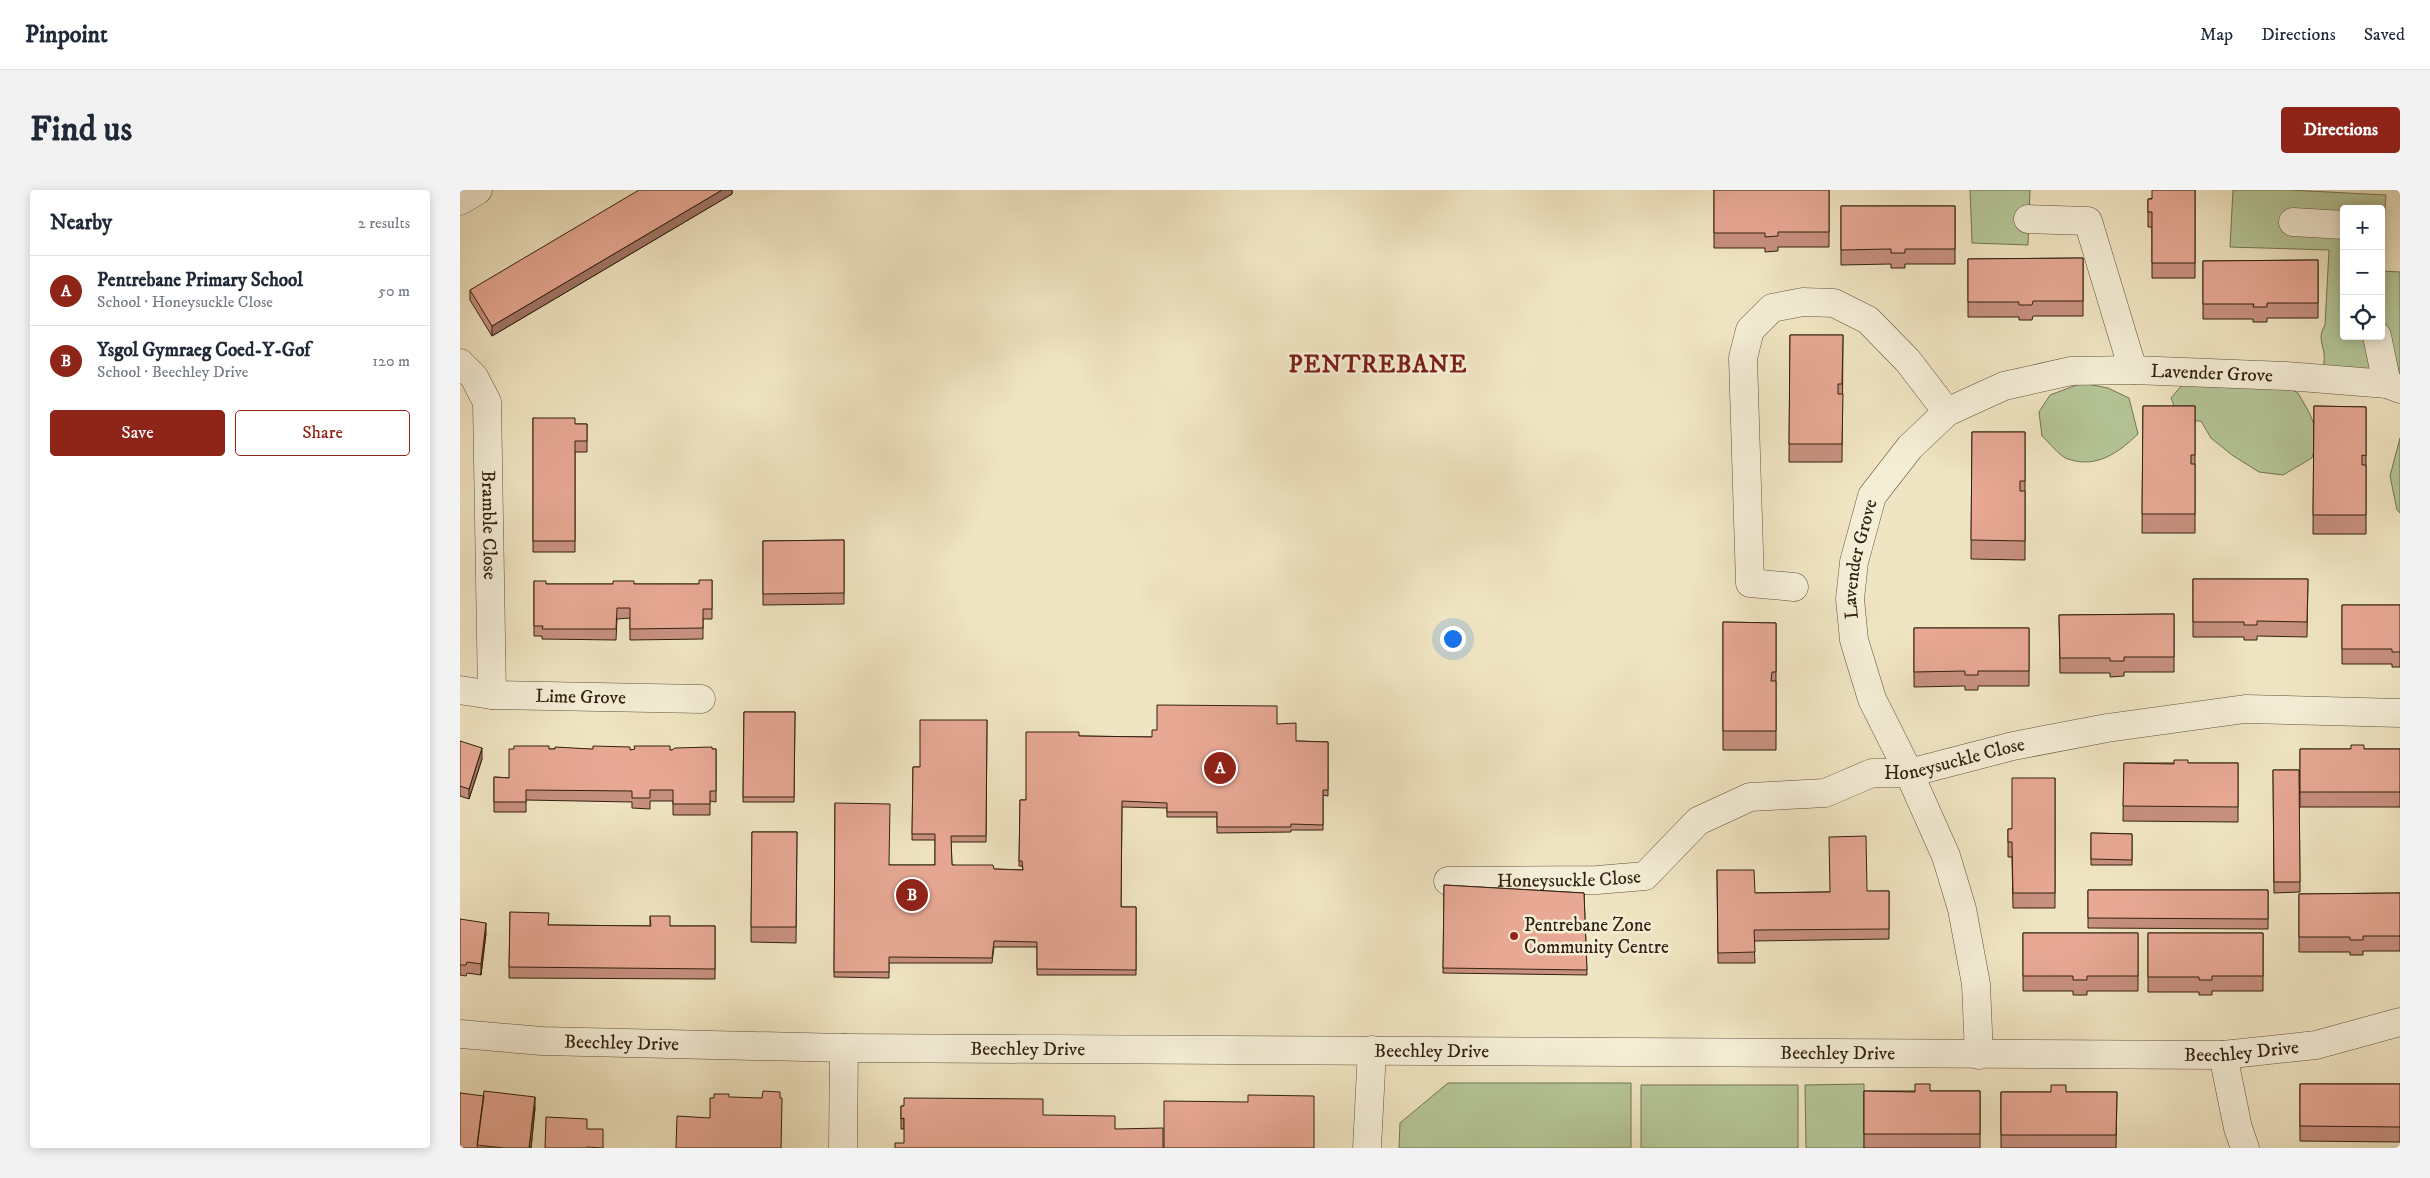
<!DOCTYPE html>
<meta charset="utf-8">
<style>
body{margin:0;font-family:"IM FELL DW Pica",serif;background:#f2f2f3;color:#1f2937}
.controls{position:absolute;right:15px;top:15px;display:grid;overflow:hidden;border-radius:5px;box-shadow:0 2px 12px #0003}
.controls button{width:45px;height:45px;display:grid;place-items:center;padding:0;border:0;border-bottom:1px solid #e0e1e3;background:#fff;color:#1f2937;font:25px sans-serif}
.you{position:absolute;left:992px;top:448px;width:18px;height:18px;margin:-12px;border:4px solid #fff;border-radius:50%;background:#1a73e8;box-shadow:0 0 0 8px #1a73e833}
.badge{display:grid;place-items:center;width:32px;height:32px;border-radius:50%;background:#8f2418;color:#fff;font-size:16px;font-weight:700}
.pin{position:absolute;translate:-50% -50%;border:2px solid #fff;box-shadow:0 1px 5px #0006}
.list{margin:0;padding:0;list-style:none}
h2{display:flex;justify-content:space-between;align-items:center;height:65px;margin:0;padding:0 20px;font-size:21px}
h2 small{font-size:16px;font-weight:400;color:#747a83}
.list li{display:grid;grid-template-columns:32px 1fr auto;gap:15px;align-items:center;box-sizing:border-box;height:70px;padding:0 20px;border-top:1px solid #e0e1e3}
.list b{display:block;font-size:19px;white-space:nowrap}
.list p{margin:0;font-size:16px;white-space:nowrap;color:#747a83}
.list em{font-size:16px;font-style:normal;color:#747a83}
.actions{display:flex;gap:10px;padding:15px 20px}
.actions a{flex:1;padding:11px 0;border:1px solid #8f2418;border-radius:5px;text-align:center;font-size:18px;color:#8f2418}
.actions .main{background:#8f2418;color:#fff}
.icon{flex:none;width:28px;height:28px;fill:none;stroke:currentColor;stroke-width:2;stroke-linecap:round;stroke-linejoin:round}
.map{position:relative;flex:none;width:1940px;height:958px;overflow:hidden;border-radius:5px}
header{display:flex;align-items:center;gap:30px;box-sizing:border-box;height:70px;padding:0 25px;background:#fff;border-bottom:1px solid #e0e1e3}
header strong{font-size:24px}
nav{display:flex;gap:28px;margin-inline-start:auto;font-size:18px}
.intro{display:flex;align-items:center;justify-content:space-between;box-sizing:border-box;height:120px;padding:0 30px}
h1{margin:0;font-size:35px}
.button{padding:12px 22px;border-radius:5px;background:#8f2418;color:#fff;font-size:18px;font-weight:700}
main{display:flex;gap:30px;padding:0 30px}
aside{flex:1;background:#fff;border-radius:5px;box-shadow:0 2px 12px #0003}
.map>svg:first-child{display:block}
</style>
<header>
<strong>Pinpoint</strong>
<nav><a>Map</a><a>Directions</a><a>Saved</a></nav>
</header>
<div class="intro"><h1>Find us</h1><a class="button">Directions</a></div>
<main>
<aside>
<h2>Nearby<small>2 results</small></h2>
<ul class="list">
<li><span class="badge">A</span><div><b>Pentrebane Primary School</b><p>School · Honeysuckle Close</p></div><em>50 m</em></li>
<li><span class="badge">B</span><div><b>Ysgol Gymraeg Coed-Y-Gof</b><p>School · Beechley Drive</p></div><em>120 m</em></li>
</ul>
<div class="actions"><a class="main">Save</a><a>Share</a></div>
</aside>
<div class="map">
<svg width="1940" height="958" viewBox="0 0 1940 958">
<rect width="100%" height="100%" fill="#f0e5c2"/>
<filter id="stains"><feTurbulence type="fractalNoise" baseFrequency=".004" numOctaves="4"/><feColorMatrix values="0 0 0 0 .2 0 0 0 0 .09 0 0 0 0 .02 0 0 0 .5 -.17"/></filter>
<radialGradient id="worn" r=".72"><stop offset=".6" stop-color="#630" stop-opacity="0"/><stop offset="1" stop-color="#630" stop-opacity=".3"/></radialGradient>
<!-- green -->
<path fill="#b5c697" stroke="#747453" d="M 1510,0 L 1570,0 L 1568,55 L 1512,53 Z
M 1773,0 L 1829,0 L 1926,5 L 1921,71 L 1921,19 L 1884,19 L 1884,146 L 1921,146 L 1921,81 L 1940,82 L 1940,199 L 1862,189 C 1863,181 1865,171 1864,163 C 1862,152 1858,146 1865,135 L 1869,60 L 1770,57 Z
M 1815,192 L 1838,203 L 1850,224 L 1858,245 L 1852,268 L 1823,285 L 1799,282 L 1772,265 L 1751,248 L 1741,231 L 1720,231 L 1711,208 L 1723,194 Z
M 1622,193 L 1648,198 L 1669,208 L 1678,244 C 1659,262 1637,279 1608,269 C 1600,267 1589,252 1582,246 L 1579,222 L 1590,205 Z
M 1940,248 L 1940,323 L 1937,320 L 1930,286 Z
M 988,893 L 1171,893 L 1171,958 L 939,958 L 940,933 Z
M 1404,894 L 1404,958 L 1346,958 L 1345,895 Z
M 1181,895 L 1338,895 L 1338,958 L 1181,958 Z"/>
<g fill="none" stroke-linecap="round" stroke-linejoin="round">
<defs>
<g id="minor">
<path d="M 0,11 L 18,0"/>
<path d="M 1568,29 L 1628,31 L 1673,180"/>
<path d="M 1833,32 L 1884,35"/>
<path d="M 1917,146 L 1927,194"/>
<path id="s1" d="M 0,173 L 14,187 L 27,212 L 32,505"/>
<path d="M 1334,397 L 1290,393 L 1283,168 L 1290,140 L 1312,118 L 1343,112 L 1374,113 L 1408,130 L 1448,171 L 1487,222"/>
<path id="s2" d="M 0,500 L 32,505 L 241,509"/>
<path id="s3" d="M 988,691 L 1137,690 L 1185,686 L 1238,631 L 1290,607 L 1365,603 L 1412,583 L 1449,583 L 1553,556 L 1647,538 L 1785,519 L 1940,523"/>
<path id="s4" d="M 0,844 L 82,851 L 384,858 L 1763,865 L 1856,855 L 1940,832"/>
<path id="s5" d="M 1519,865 L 1516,794 L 1502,719 L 1486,666 L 1449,583 L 1412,509 L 1394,450 L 1390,409 L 1394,372 L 1412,306 L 1450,257 L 1487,222 L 1544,196 L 1611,181 L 1673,180 L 1826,186 L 1927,194 L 1940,199"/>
<path d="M 1763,865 L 1778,938 L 1785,958"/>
<path d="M 383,958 L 384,858"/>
<path d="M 907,958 L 912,860"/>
</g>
</defs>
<!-- minor casing -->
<use href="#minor" stroke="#62523c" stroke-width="29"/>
<!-- minor -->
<use href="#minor" stroke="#f5eed7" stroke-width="28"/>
</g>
<!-- wall -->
<path fill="#c7907f" stroke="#32210f" d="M 272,0 L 272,4 L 32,146 L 10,110 L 10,100 Z
M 1254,0 L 1369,0 L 1369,57 L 1318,57 L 1318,61 L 1305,62 L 1305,58 L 1254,58 Z
M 1735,0 L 1735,88 L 1692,88 L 1692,37 L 1688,37 L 1688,9 Z
M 1381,16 L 1495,16 L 1495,74 L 1445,74 L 1445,78 L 1431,78 L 1431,74 L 1381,75 Z
M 1623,68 L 1623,126 L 1573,126 L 1572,130 L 1559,130 L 1559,127 L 1508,127 L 1508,69 Z
M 1858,70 L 1858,128 L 1807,128 L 1807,132 L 1793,132 L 1793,129 L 1743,129 L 1743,71 Z
M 1330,145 L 1383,145 L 1382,272 L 1329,272 Z
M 1683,216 L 1735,216 L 1735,343 L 1682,343 Z
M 1854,216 L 1906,217 L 1906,344 L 1853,344 Z
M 73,228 L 115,234 L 127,234 L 127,262 L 115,262 L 115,362 L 73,362 Z
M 1512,242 L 1565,242 L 1565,370 L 1511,369 Z
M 384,350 L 384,414 L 303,415 L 303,351 Z
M 1733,389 L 1848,389 L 1847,447 L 1797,446 L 1797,450 L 1784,450 L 1784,447 L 1733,447 Z
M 252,390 L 252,429 L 243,429 L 243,449 L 170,450 L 170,428 L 157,429 L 156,450 L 82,449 L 82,446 L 74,446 L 74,391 L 86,394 L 239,394 Z
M 1882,415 L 1940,415 L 1940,477 L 1932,477 L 1932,474 L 1882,474 Z
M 1714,424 L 1714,482 L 1664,482 L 1664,486 L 1650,487 L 1650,483 L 1600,483 L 1599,425 Z
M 1263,432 L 1316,433 L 1316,560 L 1263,560 Z
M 1454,438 L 1569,438 L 1569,496 L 1518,496 L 1518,500 L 1505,500 L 1505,496 L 1454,497 Z
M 284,522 L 335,522 L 334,612 L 283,612 Z
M 527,530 L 526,652 L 491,652 L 492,675 L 534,679 L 563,680 L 562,676 L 559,676 L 560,610 L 566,610 L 619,546 L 692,547 L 817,534 L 836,551 L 868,552 L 868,606 L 863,605 L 863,640 L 831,640 L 831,642 L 757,643 L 757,627 L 707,627 L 707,618 L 662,617 L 661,717 L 676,717 L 676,785 L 577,785 L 577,757 L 534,757 L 532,773 L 429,773 L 429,788 L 374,787 L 375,613 L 430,675 L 475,675 L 475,650 L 452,650 L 453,577 L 460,577 Z
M 0,551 L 22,569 L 9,609 L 0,606 Z
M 89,559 L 212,560 L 256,559 L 256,612 L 250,611 L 250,625 L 213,625 L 213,611 L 190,611 L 190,619 L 172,618 L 172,612 L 66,610 L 66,622 L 34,622 L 34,587 L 49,588 Z
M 1840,559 L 1940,559 L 1940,617 L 1840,617 Z
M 1664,573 L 1778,573 L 1778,632 L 1663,631 Z
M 1813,580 L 1839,580 L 1840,702 L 1814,703 Z
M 1595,588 L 1595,718 L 1553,718 L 1552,667 L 1548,667 L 1548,639 L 1552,639 Z
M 292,642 L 337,642 L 336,753 L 291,752 Z
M 1631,643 L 1672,644 L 1672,675 L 1631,675 Z
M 1257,680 L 1295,703 L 1429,701 L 1429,749 L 1294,751 L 1295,773 L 1258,773 Z
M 984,695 L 1124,703 L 1127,785 L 983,783 Z
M 1628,700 L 1808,700 L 1808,739 L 1628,738 Z
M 1940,703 L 1940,761 L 1903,761 L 1903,765 L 1890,765 L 1890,762 L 1839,762 L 1839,704 Z
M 50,722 L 89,735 L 190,736 L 190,726 L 210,736 L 255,736 L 255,789 L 49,788 Z
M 0,729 L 26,743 L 21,785 L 7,783 L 6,786 L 0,785 Z
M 1563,743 L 1678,743 L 1678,801 L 1627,801 L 1627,805 L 1613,805 L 1613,801 L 1563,801 Z
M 1688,743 L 1803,743 L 1803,801 L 1752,801 L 1752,805 L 1739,805 L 1739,802 L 1688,802 Z
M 1840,894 L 1940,894 L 1940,952 L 1840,951 Z
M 1404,901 L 1520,901 L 1520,958 L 1404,958 Z
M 1541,902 L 1657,902 L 1656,958 L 1541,958 Z
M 0,903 L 75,918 L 71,958 L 0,958 Z
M 441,916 L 444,916 L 444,939 L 441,939 Z"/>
<!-- shaded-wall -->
<path fill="#a27668" stroke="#32210f" d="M 262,0 L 272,0 L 272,4 L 32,146 L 32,136 Z
M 22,558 L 22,569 L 9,609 L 9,599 Z
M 26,733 L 26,743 L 21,785 L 21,774 Z
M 75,907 L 75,918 L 71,958 L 69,958 Z"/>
<!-- building -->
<path fill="#e7a894" stroke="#32210f" d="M 179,0 L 262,0 L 32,136 L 10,100 Z
M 1254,0 L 1369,0 L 1369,42 L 1318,42 L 1318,46 L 1305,47 L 1305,43 L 1254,43 Z
M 1692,0 L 1735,0 L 1735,73 L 1692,73 L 1692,22 L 1688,22 L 1688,9 L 1692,9 Z
M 1381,16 L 1495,16 L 1495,59 L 1445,59 L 1445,63 L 1431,63 L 1431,59 L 1381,60 Z
M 1623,68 L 1623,111 L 1573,111 L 1572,115 L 1559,115 L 1559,112 L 1508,112 L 1508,69 Z
M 1858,70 L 1858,113 L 1807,113 L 1807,117 L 1793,117 L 1794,114 L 1743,114 L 1743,71 Z
M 1330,145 L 1383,145 L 1382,194 L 1378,194 L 1378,204 L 1383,204 L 1382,254 L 1329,254 Z
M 1683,216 L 1735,216 L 1735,265 L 1731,265 L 1731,274 L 1735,274 L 1735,324 L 1682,324 Z
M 1854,216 L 1906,217 L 1906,266 L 1902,265 L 1902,275 L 1906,275 L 1906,325 L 1853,325 Z
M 73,228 L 115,228 L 115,234 L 127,234 L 127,251 L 115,251 L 115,351 L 73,351 Z
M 1512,242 L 1565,242 L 1565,291 L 1560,291 L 1560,301 L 1565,301 L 1565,351 L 1511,350 Z
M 384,350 L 384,403 L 303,404 L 303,351 Z
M 1733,389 L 1848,389 L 1847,432 L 1797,431 L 1797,435 L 1784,435 L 1784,432 L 1733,432 Z
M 239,390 L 252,390 L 252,419 L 243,419 L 243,438 L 170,439 L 170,418 L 157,418 L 156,439 L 82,439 L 83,436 L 74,436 L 74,391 L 86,391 L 86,394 L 153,394 L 153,391 L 174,391 L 174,394 L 239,394 Z
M 1882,415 L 1940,415 L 1940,462 L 1932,462 L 1932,459 L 1882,459 Z
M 1714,424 L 1714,467 L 1664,467 L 1664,471 L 1650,471 L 1650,468 L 1600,468 L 1599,425 Z
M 1263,432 L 1316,433 L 1316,482 L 1312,482 L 1311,491 L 1316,491 L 1316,541 L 1263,541 Z
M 1454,438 L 1569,438 L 1569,481 L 1518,481 L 1518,485 L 1505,485 L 1505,481 L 1454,482 Z
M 697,515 L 817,516 L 817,534 L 836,533 L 836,551 L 868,552 L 868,600 L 863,600 L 863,635 L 831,634 L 831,637 L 757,637 L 757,622 L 707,622 L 707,613 L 662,611 L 661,717 L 676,717 L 676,780 L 577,779 L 577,752 L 534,751 L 532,768 L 429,767 L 429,782 L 374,782 L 375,613 L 430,614 L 429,675 L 475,675 L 475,644 L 452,644 L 453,577 L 460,577 L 460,530 L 527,530 L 526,646 L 491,646 L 492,675 L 533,675 L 534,679 L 563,680 L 562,671 L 559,671 L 560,610 L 566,610 L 566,542 L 619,542 L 619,546 L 692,547 L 692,540 L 697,540 Z
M 284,522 L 335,522 L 334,607 L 283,607 Z
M 0,551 L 22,558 L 9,599 L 0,596 Z
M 1891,555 L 1904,555 L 1904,559 L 1940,559 L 1940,602 L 1840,602 L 1840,559 L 1891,559 Z
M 54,556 L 89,556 L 89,559 L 95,559 L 95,557 L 131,559 L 133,559 L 133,556 L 170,557 L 170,560 L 175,559 L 174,556 L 210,556 L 210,560 L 212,560 L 215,558 L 252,557 L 252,559 L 256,559 L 256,601 L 250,601 L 250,614 L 213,614 L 213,600 L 190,600 L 190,608 L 172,608 L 172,601 L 66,600 L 66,612 L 34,612 L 34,587 L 49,588 L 49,559 L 54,559 Z
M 1714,570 L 1728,570 L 1728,573 L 1778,573 L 1778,617 L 1663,616 L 1664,573 L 1714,574 Z
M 1813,580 L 1839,580 L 1840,692 L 1814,692 Z
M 1552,588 L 1595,588 L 1595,703 L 1553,703 L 1552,652 L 1548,652 L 1548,639 L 1552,639 Z
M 292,642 L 337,642 L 336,737 L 291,737 Z
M 1631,643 L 1672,644 L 1672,670 L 1631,669 Z
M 1406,646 L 1407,701 L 1429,701 L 1429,739 L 1294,740 L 1295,762 L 1258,763 L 1257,680 L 1294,680 L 1295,703 L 1370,702 L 1369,647 Z
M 984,695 L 1124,703 L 1127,780 L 983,778 Z
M 1628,700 L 1808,700 L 1808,729 L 1628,728 Z
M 1940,703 L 1940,746 L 1903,746 L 1903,750 L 1890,750 L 1890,747 L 1839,747 L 1839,704 Z
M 50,722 L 89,723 L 88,735 L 191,736 L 190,726 L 210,726 L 210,736 L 255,736 L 255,779 L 49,777 Z
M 0,729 L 26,733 L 21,774 L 7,772 L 6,775 L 0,775 Z
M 1563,743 L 1678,743 L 1678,786 L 1627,786 L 1627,790 L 1613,790 L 1613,786 L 1563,786 Z
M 1688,743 L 1803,743 L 1803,786 L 1752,786 L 1752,790 L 1739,790 L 1739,787 L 1688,787 Z
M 1455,894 L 1470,894 L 1470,901 L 1520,901 L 1520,944 L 1404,944 L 1404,901 L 1455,902 Z
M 1840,894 L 1940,894 L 1940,937 L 1840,936 Z
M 1591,895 L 1606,895 L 1606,902 L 1657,902 L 1656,945 L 1541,945 L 1541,902 L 1591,902 Z
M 24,901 L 75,907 L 69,958 L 44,958 L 17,955 Z
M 303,901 L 320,902 L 320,908 L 322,908 L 321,958 L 216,958 L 217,926 L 250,928 L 250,908 L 254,908 L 254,904 L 269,904 L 269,907 L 302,908 Z
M 0,903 L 24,906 L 17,958 L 0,958 Z
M 788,905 L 854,906 L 854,958 L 704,958 L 704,911 L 788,912 Z
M 444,908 L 583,909 L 583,925 L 655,926 L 655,939 L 703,938 L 703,958 L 435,958 L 435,953 L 444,953 L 444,928 L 441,929 L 441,916 L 444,916 Z
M 86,927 L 127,929 L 127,939 L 143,939 L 143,958 L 127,957 L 127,958 L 85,958 Z"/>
<!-- markers -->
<circle fill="#8f2418" stroke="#f5eed7" stroke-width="2" cx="1054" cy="746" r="5"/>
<g text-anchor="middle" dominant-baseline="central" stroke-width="5" stroke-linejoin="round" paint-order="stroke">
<!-- street labels -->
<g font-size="19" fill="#32210f" stroke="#f5eed7">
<text stroke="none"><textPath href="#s5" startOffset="970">Lavender Grove</textPath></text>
<text stroke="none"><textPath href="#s1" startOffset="171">Bramble Close</textPath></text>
<text stroke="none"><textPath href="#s5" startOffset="520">Lavender Grove</textPath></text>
<text stroke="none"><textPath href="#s2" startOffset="121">Lime Grove</textPath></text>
<text stroke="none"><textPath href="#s3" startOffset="541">Honeysuckle Close</textPath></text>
<text stroke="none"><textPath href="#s3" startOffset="121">Honeysuckle Close</textPath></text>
<text stroke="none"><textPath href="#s4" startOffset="162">Beechley Drive</textPath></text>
<text stroke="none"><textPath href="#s4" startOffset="568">Beechley Drive</textPath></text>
<text stroke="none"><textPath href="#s4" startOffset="1782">Beechley Drive</textPath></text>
<text stroke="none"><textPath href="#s4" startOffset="972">Beechley Drive</textPath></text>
<text stroke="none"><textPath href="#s4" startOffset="1378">Beechley Drive</textPath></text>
</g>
<!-- poi labels -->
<g font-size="19" fill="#32210f" stroke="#f5eed7" text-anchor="start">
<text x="1064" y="735">Pentrebane Zone<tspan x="1064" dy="22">Community Centre</tspan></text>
</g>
<!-- district labels -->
<g font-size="24" font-weight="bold" letter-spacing="1" fill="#7a1f14" stroke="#f5eed7">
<text x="918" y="175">PENTREBANE</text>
</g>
</g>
<rect width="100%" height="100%" filter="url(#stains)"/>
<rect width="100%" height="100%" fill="url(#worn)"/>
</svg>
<div class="controls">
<button>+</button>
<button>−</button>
<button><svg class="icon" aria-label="locate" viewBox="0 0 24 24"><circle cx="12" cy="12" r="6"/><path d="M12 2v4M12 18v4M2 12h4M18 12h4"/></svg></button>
</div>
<div class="you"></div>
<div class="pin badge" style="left:760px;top:578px">A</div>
<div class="pin badge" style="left:452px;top:705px">B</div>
</div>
</main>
